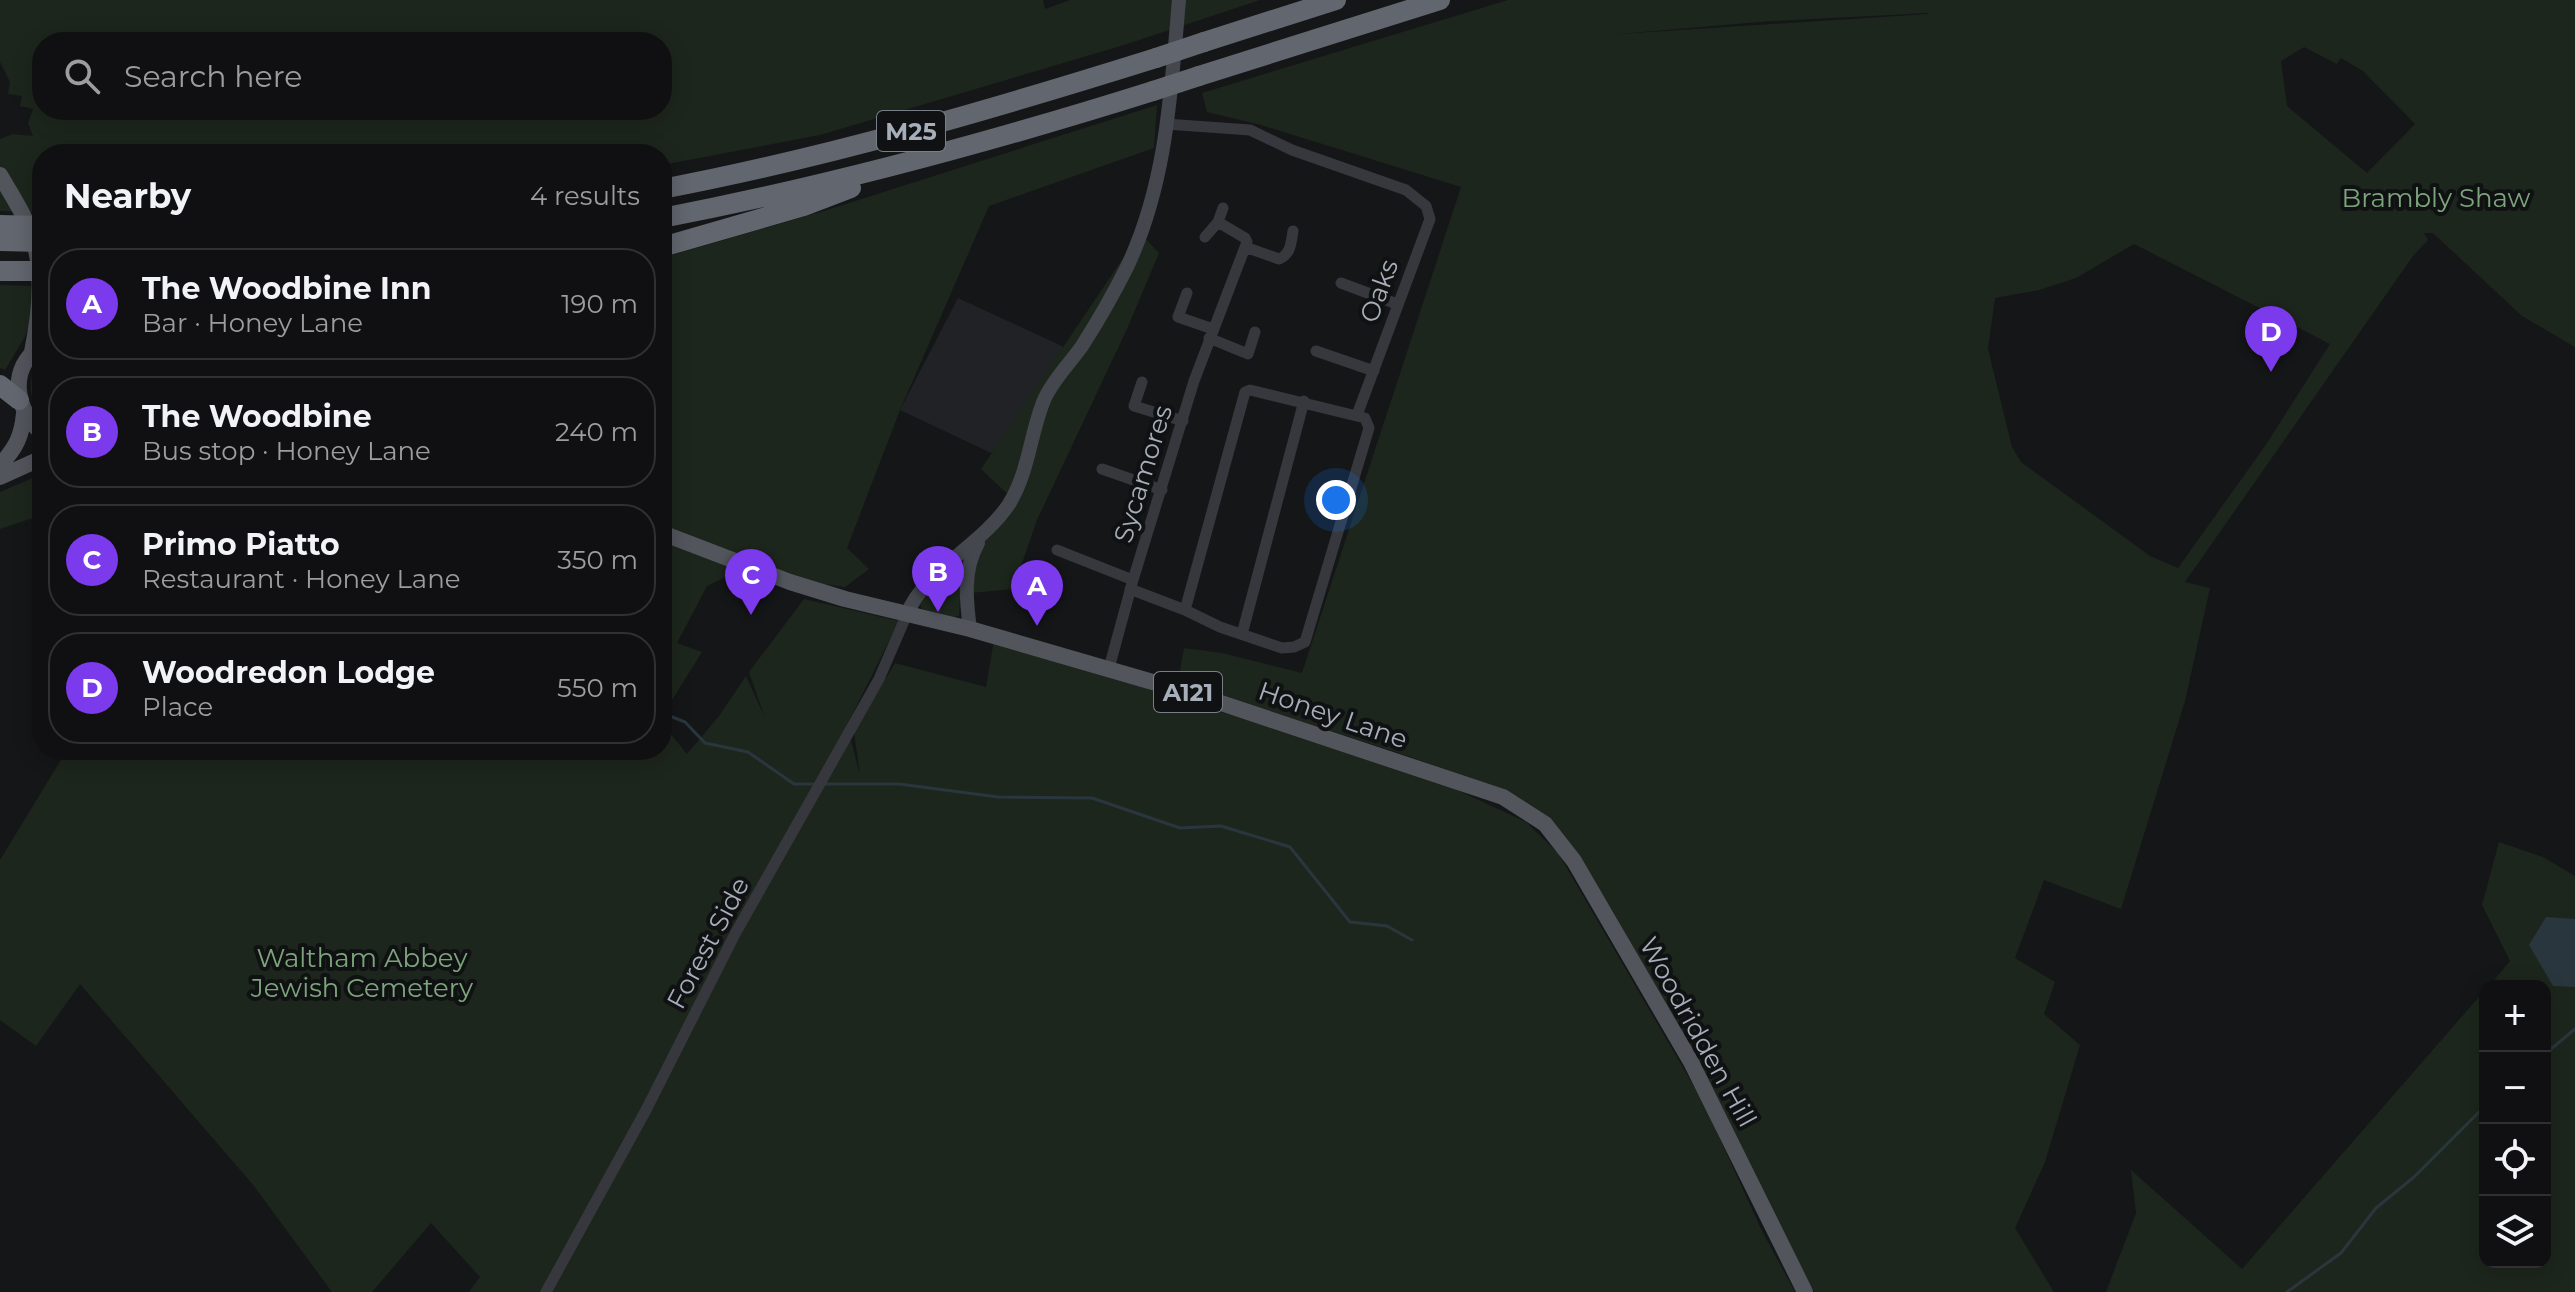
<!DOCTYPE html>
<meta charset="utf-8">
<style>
body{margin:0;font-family:Montserrat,sans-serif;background:#1e1e20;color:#f1f3f6}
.controls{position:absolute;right:24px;bottom:24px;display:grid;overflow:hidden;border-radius:16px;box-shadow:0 4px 20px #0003}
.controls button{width:72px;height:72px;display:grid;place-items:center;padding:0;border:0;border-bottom:2px solid #303032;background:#101012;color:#f1f3f6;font:40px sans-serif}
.you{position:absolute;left:1336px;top:500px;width:28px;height:28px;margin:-20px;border:6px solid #fff;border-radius:50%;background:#1a73e8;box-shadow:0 0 0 12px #1a73e833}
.badge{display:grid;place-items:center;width:52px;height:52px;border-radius:50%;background:#7c3aed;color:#fff;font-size:26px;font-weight:700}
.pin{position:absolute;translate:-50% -66px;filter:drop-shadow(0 2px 4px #0008)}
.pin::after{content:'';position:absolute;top:42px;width:28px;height:24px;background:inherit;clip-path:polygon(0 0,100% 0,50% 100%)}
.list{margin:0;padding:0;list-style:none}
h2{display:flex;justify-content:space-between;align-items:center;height:104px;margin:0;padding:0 32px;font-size:34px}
h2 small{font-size:26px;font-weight:400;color:#9c9d9f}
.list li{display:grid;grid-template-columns:52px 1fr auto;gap:24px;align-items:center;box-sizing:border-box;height:112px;margin:0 16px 16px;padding:0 16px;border:2px solid #303032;border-radius:32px}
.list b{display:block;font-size:30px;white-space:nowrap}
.list p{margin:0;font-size:26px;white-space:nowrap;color:#9c9d9f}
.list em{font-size:26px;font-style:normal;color:#9c9d9f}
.icon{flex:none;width:44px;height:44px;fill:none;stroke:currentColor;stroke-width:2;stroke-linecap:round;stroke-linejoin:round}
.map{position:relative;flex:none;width:2575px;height:1292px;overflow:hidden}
.search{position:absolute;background:#101012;box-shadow:0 4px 20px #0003;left:32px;top:32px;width:640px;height:88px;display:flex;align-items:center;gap:20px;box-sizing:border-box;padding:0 28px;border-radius:32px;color:#9c9d9f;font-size:30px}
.panel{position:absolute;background:#101012;box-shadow:0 4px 20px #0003;left:32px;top:144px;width:640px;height:616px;border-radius:32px}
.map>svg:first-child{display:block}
</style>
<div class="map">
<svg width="2575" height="1292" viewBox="0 0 2575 1292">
<rect width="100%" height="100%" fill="#151618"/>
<!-- built -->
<path fill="#212225" d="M 958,298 L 1077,353 L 1044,398 L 991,453 L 900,410 Z"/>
<!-- green -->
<path fill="#1d261d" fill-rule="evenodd" d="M 0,0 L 1043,0 L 1045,9 L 1070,0 L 1260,0 L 1124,45 L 820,135 L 662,165 L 662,154 L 42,154 L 42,213 L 0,211 L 0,139 L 13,134 L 33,136 L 28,123 L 33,109 L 20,106 L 22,96 L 8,94 L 10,82 L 0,62 ZM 42,42 L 662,42 L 662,110 L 42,110 Z
M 1508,0 L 2575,0 L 2575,347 L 2522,316 L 2433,233 L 2424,233 L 2428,240 L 2413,256 L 2185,582 L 2210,588 L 2185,701 L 2121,909 L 2044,880 L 2015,958 L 2055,982 L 2044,1014 L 2080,1045 L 2045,1162 L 2015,1228 L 2054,1292 L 1814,1292 L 1759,1190 L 1719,1103 L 1612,910 L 1572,846 L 1481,783 L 1408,756 L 1200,688 L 1207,680 L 1178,681 L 1184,648 L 1222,653 L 1302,673 L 1461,187 L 1261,125 L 1207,112 L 1202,93 ZM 1928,13 L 1928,14 L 1619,34 L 1771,21 ZM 2304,47 L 2337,64 L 2341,58 L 2363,71 L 2415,124 L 2367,173 L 2287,106 L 2281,61 ZM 2134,244 L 2330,344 L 2265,446 L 2178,568 L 2150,556 L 2021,462 L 2012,447 L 1988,349 L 1995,298 L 2039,290 L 2076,278 Z
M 1157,105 L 1154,148 L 989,206 L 900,410 L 847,548 L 869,569 L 845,587 L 823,584 L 757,562 L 707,586 L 677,643 L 702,652 L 662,716 L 662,496 L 674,499 L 662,494 L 662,258 L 827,210 Z
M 1140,233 L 1159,253 L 1127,329 L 1037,520 L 1013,589 L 971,593 L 981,543 L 1017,503 L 981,469 Z
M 0,285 L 36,286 L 33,316 L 26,335 L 5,370 L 0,368 Z
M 42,360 L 42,417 C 28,400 26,376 42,360 Z
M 42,474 L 42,515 L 0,529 L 0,492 Z
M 958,565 L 961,575 L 959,616 L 953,617 L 922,609 L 920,605 C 929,588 944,577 958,565 Z
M 804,599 L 899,621 L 847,725 L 860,775 L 854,732 L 895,663 L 986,687 L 994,640 L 1112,676 L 1173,698 L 1300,735 L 1442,783 L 1526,822 L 1558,853 L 1703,1102 L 1762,1231 L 1795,1292 L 469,1292 L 480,1277 L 431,1223 L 372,1292 L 332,1292 L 254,1186 L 80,984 L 36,1046 L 0,1020 L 0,860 L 67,750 L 662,750 L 662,723 L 687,754 L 719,716 L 746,676 L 765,718 L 749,672 Z
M 2499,842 L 2543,857 L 2575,876 L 2575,1292 L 2106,1292 L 2136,1213 L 2131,1170 L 2242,1269 L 2485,990 L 2485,1262 L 2545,1262 L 2545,986 L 2489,986 L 2510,961 L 2482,905 Z"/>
<!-- water -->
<path fill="#2a363d" d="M 2546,917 L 2575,919 L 2575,987 L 2553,986 L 2529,945 Z"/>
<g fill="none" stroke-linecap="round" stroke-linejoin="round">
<!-- stream -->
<path stroke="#2a363d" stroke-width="3" d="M 662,713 L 685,722 L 705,743 L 748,752 L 794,784 L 817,784
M 824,784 L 899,784 L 998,797 L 1092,798 L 1180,828 L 1221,826 L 1290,847 L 1350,922 L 1387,926 L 1412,940
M 2545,1054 L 2575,1029
M 2287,1292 L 2341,1253 L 2376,1208 L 2414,1177 L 2485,1106"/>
<!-- street -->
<path stroke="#36383d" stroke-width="11" d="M 1166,124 L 1250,130 L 1292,150 L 1406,190 L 1426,206 L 1430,219 L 1357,415
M 1205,237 L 1218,222
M 1245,247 L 1279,259 C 1291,254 1291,243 1293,231
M 1341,283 L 1397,304
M 1187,293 L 1178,317 L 1213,329
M 1209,338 L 1248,354 L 1255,332
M 1316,351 L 1374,371
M 1142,382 L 1134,406 L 1183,421
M 1102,469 L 1162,490
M 1057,550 L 1133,580
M 1130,589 L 1185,610 L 1220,627 L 1282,648 L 1294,647 L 1305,642 L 1369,428 L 1365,418 L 1250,390 L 1245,392 L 1185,610
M 1242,634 L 1304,401
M 1109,668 L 1133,580 L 1194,381 L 1247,242 L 1245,238 L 1218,222 L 1223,208
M 546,1292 L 646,1110 L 735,934 L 879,679 L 907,614"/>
<!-- secondary -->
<path stroke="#44474d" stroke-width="14" d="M 907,614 C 925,570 982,545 1009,504 C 1029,472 1030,434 1044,400 C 1052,381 1070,363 1082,346 C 1098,321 1114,293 1127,267 C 1167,183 1171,90 1179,0
M 970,629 C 966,599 963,570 978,543"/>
<!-- primary -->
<path stroke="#52555c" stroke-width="16" d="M 0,175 C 12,196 27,218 34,242 C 44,276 39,318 32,352
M 38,348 C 8,372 16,410 42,433
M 0,465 C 16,448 22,436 24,413
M 0,477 L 42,458
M 662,533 L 790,582 L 845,599 L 970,629 L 1194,694 L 1503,797 L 1545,824 L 1574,861 L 1691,1062 L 1805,1292"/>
<!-- highway -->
<path stroke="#62666e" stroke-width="20" d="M 1204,42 L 1336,0
M 1199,76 L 1440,0
M 662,189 C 830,157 993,109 1156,58
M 662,218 C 829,186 991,142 1153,91
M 662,247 L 804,206 L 851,188
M 0,385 L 19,400"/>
<!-- highway-bridge -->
<path stroke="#62666e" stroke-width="20" d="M 1156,58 L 1204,42
M 1153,91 L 1199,76
M 0,225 L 42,226
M 0,241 L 42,242
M 0,271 L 42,271"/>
</g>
<g text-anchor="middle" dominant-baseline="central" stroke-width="8" stroke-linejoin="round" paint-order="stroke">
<!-- shield labels -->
<g fill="#101113" stroke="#797f87" stroke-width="2">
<rect x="877" y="111" width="68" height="40" rx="6"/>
<rect x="1154" y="672" width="68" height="40" rx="6"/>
</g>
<g font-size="24" font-weight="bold" fill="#a6aeb9">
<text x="911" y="131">M25</text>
<text x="1188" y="692">A121</text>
</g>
<!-- park labels -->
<g font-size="26" fill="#7da57c" stroke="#101113">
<text x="2436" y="198">Brambly Shaw</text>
<text x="362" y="958">Waltham Abbey<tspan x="362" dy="30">Jewish Cemetery</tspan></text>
</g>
<!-- street labels -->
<g font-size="26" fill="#a6aeb9" stroke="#101113">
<text transform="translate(1379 291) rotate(-70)">Oaks</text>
<text transform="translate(1143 474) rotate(-73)">Sycamores</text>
<text transform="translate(1333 715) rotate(19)">Honey Lane</text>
<text transform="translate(708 943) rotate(-62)">Forest Side</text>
<text transform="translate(1698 1032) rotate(61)">Woodridden Hill</text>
</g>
</g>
</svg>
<div class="controls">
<button>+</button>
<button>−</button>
<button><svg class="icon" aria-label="locate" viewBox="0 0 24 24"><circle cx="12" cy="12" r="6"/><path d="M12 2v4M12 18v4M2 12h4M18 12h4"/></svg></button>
<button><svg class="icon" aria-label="layers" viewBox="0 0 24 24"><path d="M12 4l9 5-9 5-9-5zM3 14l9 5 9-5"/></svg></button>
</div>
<div class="you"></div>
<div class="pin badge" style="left:1037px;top:626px">A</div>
<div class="pin badge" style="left:938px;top:612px">B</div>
<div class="pin badge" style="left:751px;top:615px">C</div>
<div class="pin badge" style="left:2271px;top:372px">D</div>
<div class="search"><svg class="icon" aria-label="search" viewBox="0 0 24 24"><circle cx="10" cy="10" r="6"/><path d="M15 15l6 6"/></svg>Search here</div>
<section class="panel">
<h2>Nearby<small>4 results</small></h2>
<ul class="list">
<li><span class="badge">A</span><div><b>The Woodbine Inn</b><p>Bar · Honey Lane</p></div><em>190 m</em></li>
<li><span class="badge">B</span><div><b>The Woodbine</b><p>Bus stop · Honey Lane</p></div><em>240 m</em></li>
<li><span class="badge">C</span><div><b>Primo Piatto</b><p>Restaurant · Honey Lane</p></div><em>350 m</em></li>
<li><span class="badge">D</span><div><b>Woodredon Lodge</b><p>Place</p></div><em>550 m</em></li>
</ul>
</section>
</div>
